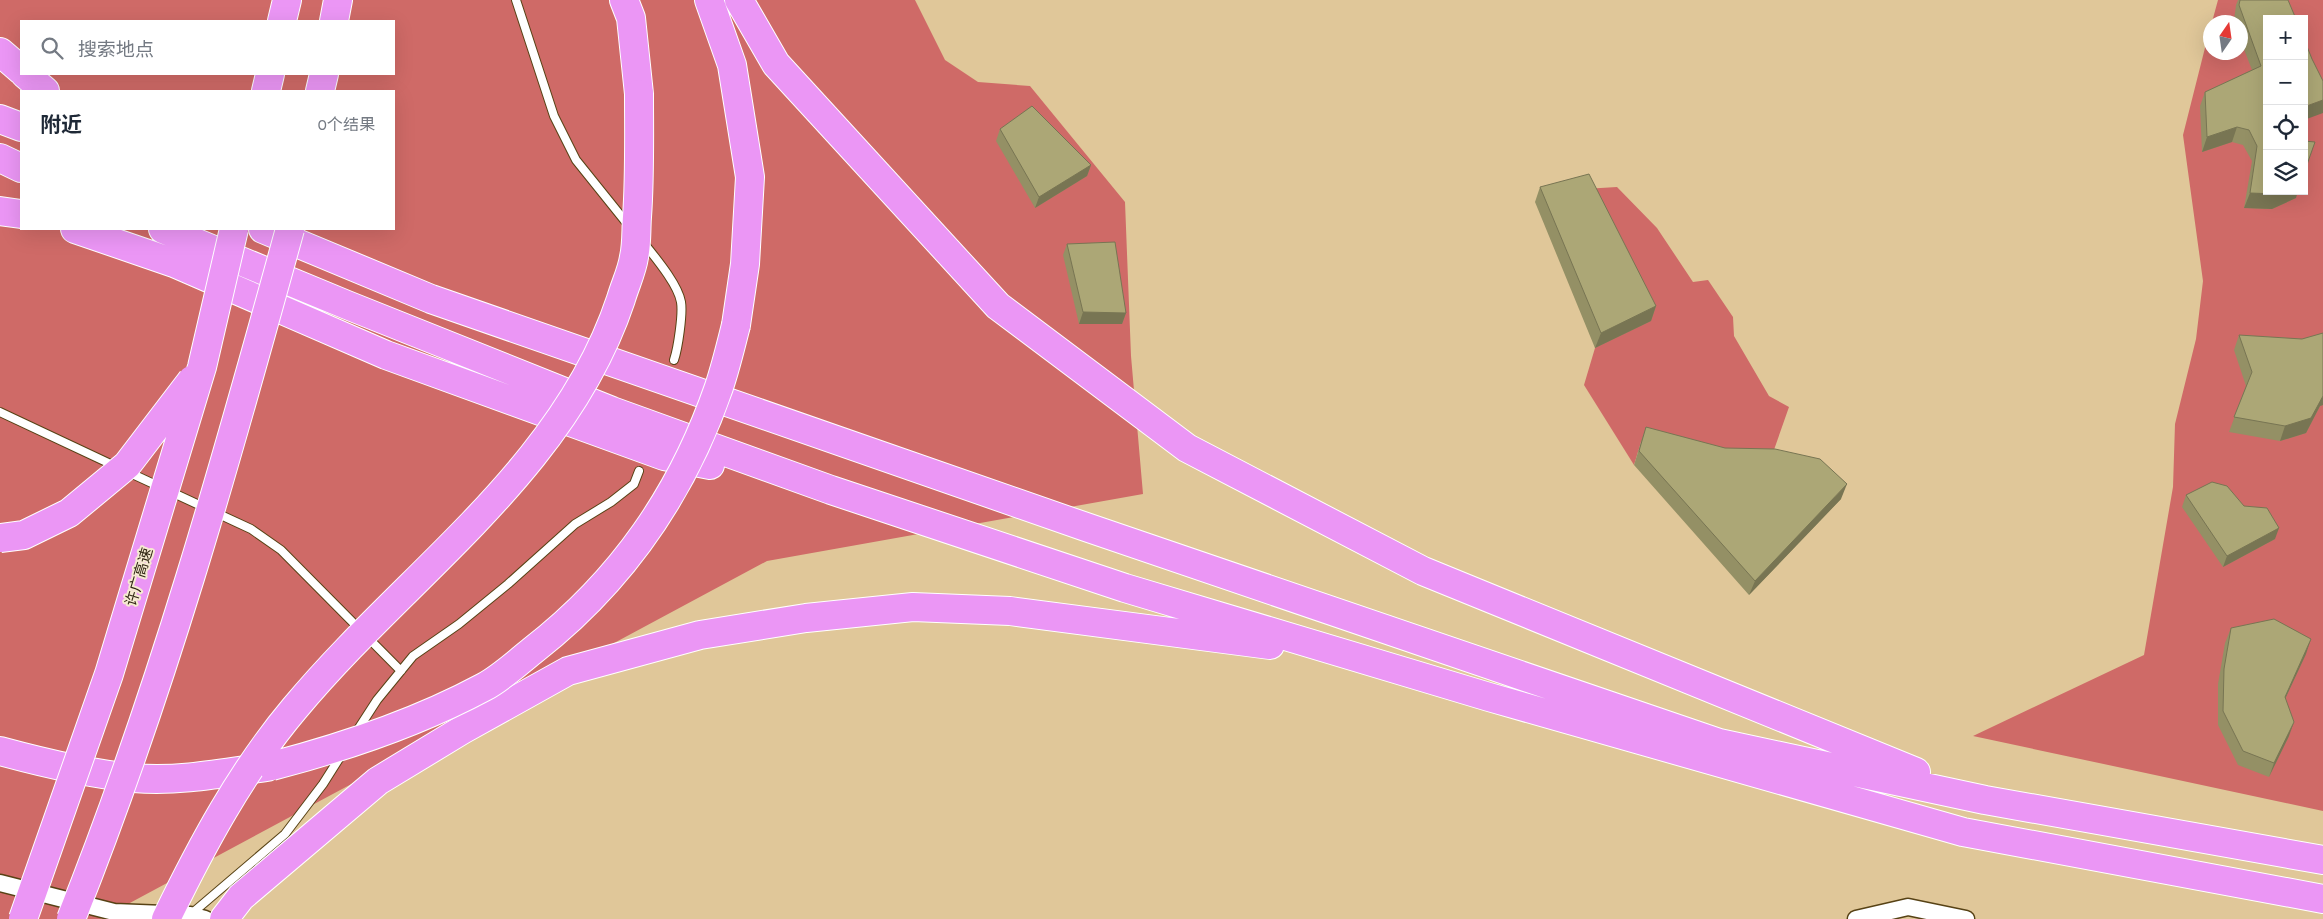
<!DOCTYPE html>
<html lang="zh">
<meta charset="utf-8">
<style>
body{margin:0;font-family:Karla,"Noto Sans SC",sans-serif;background:#f2f2f3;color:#1f2937}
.controls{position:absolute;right:15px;top:15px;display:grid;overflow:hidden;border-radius:0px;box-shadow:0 5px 20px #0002}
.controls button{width:45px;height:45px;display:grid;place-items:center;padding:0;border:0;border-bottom:1px solid #e0e1e3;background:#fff;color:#1f2937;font:25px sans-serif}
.compass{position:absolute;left:2203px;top:15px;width:45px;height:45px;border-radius:50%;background:#fff;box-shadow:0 5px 20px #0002;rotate:13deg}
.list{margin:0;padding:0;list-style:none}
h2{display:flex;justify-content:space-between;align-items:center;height:65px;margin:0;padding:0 20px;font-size:21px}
h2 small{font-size:16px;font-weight:400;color:#747a83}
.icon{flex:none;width:28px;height:28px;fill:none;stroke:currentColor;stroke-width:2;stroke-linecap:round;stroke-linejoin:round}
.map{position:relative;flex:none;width:2323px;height:919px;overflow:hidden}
.search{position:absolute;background:#fff;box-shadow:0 5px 20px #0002;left:20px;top:20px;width:375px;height:55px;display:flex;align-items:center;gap:12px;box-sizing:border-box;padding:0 18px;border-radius:0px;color:#747a83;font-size:19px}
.panel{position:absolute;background:#fff;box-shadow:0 5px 20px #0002;left:20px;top:90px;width:375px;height:140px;border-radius:0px}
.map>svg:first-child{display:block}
</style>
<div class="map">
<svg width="2323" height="919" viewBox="0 0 2323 919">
<rect width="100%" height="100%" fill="#e0c799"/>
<!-- forest -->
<path fill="#cf6a67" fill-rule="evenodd" d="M 0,0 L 915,0 L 945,60 L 978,82 L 1030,86 L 1125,202 L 1131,356 L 1143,494 L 767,561 L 100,919 L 0,919 ZM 21,21 L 394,21 L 394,74 L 21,74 ZM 21,91 L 394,91 L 394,229 L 21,229 Z
M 2218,0 L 2323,0 L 2323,811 L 1973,736 L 2144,655 L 2173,487 L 2175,424 L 2196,339 L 2203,281 L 2183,135 L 2210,28 L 2210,52 L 2240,52 L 2240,22 L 2212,22 ZM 2267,19 L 2304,19 L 2304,191 L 2267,191 Z
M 1617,187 L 1657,228 L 1693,282 L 1708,280 L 1733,317 L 1734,336 L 1769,396 L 1789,407 L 1769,464 L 1641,442 L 1634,465 L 1584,385 L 1595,348 L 1584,189 Z"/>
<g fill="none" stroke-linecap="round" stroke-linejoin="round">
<defs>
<path id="service" d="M 516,0 L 554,116 L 576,160 L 629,226
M 643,242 C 654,256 678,284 681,302 C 683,314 678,348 674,360
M 0,412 L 117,467
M 128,472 L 251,529 L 281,550 L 401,671
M 355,734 L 377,700 L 413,656 L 459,624 L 508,584 L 575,524 L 611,502 L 634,484 L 639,471
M 190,915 L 285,834 L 323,784 L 342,754"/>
<path id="minor" d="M 0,883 L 114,912 L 190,915 L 205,919
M 1856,919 L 1908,907 L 1966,919"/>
<path id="motorway" d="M 624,0 L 631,18 L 639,94
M 709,0 L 732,65 L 750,177 L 745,264 L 736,325
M 739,0 L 776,64 L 998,306 L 1187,448 L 1423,571 L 1916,772
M 282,21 L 287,0
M 334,21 L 338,0
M 0,52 L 21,70
M 25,74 L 45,91
M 266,91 L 270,74
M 320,91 L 324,74
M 0,119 L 21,127
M 0,158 L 21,168
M 0,211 L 21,214
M 75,229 L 174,263 L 386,355 L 664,456 L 710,465
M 163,229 L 347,305 L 612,411 L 831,490 L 1125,588 L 1489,697 L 1963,832 L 2323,899
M 263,229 L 431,299 L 1086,527 L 1719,743 L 1985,800 L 2323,860
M 0,751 C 44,763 89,774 134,778 C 178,782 224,773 267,767
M 224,919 L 241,897 L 378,781 L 462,730 L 568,671 L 700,635 L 806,618 L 913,607 L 1010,611 L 1270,645"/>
</defs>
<!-- service casing -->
<use href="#service" stroke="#574215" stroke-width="10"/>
<!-- minor casing -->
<use href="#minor" stroke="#574215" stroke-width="19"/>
<!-- motorway casing -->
<use href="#motorway" stroke="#fff" stroke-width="30"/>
<!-- service -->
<use href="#service" stroke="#fff" stroke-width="8"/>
<!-- minor -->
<use href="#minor" stroke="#fff" stroke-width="16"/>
<!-- motorway -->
<use href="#motorway" stroke="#eb96f5" stroke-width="28"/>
<defs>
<path id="motorway-bridge" d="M 0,538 L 24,535 L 69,513 L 127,465 L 192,380
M 272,766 C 345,747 417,723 484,687 C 501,678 517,663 532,651 C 622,581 682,494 719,387 C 726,366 731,345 736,325
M 23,919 L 109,674 L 202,367 L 234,229
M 71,919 C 161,694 226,462 290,229
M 166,919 C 202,845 241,772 294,709 C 406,574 564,471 621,299 C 625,285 632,271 634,257 C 637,244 636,230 637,217 C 640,176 639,135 639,94"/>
</defs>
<!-- motorway-bridge casing -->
<use href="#motorway-bridge" stroke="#fff" stroke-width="30" stroke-linecap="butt"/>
<!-- motorway-bridge -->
<use href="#motorway-bridge" stroke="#eb96f5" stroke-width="28"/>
</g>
<!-- wall -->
<path fill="#949065" d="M 2238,0 L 2288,0 L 2267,19 L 2296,198 L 2272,209 L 2244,208 L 2252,161 L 2243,145 L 2232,142 L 2202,152 L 2200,106 L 2205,92 L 2252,70 L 2240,39 L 2240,22 L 2234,22 L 2234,20 L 2236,5 Z
M 1000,129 L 1091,165 L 1087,176 L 1035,208 L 996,141 Z
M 1540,187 L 1656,306 L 1651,321 L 1595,348 L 1535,202 Z
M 1067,244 L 1126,313 L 1122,324 L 1079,324 L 1063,255 Z
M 2323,333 L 2323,405 L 2320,406 L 2306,433 L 2280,441 L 2229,432 L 2246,386 L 2234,350 L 2239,335 L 2302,339 Z
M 1646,427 L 1841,499 L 1749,595 L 1634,465 L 1641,442 Z
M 2186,495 L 2244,506 L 2275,539 L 2223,567 L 2182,507 Z
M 2231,628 L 2306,654 L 2285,699 L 2289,736 L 2269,777 L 2238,765 L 2218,725 L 2218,684 L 2225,643 Z"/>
<!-- shaded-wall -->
<path fill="#787553" d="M 2323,100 L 2323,113 L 2304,120 L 2304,107 Z
M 2237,127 L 2232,142 L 2202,152 L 2207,137 Z
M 1091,165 L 1087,176 L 1035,208 L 1039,197 Z
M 2283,191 L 2298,191 L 2296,198 L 2272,209 L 2244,208 L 2250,193 Z
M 1656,306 L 1651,321 L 1595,348 L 1601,333 Z
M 1083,312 L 1126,313 L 1122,324 L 1079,324 Z
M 2323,396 L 2323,405 L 2320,406 L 2306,433 L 2280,441 L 2285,426 Z
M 1847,484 L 1841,499 L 1749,595 L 1755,581 Z
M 2279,528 L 2275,539 L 2223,567 L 2227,556 Z
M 2311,639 L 2306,654 L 2279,712 L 2285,697 Z
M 2294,722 L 2289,736 L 2269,777 L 2274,763 Z"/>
<!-- building -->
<path fill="#aca776" stroke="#787553" d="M 2240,0 L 2288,0 L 2296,19 L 2267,19 L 2267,191 L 2283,191 L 2277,194 L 2250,193 L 2257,146 L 2249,130 L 2237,127 L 2207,137 L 2205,92 L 2261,66 L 2239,5 Z
M 2304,39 L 2312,59 L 2323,81 L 2323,100 L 2304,107 Z
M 1032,106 L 1091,165 L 1039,197 L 1000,129 Z
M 2304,141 L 2315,142 L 2304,173 Z
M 1589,174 L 1656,306 L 1601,333 L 1540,187 Z
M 1115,242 L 1126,313 L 1083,312 L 1067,244 Z
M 2323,333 L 2323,396 L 2311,418 L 2285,426 L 2234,417 L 2252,372 L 2239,335 L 2302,339 Z
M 1646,427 L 1725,448 L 1775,449 L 1820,459 L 1847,484 L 1755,581 L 1639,451 Z
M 2212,482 L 2227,486 L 2244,506 L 2267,508 L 2279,528 L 2227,556 L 2186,495 Z
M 2274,619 L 2311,639 L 2285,697 L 2294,722 L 2274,763 L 2243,751 L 2223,711 L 2224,669 L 2231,628 Z"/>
<g text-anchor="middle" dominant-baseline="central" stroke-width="4" stroke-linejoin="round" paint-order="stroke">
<!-- street labels -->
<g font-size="15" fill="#322815" stroke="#f6ead2">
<text transform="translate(139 577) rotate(-73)">许广高速</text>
</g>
</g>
</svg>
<div class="controls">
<button>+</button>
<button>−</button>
<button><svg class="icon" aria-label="locate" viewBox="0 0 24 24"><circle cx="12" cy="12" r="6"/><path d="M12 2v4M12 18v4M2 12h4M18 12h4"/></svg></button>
<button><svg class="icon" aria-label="layers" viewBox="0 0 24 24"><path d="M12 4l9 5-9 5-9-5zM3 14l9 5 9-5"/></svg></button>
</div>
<svg class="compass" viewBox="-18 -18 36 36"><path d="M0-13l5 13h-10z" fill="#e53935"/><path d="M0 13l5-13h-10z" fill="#747a83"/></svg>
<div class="search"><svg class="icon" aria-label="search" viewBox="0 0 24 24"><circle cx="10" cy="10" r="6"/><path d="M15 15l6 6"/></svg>搜索地点</div>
<section class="panel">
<h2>附近<small>0个结果</small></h2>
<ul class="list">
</ul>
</section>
</div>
